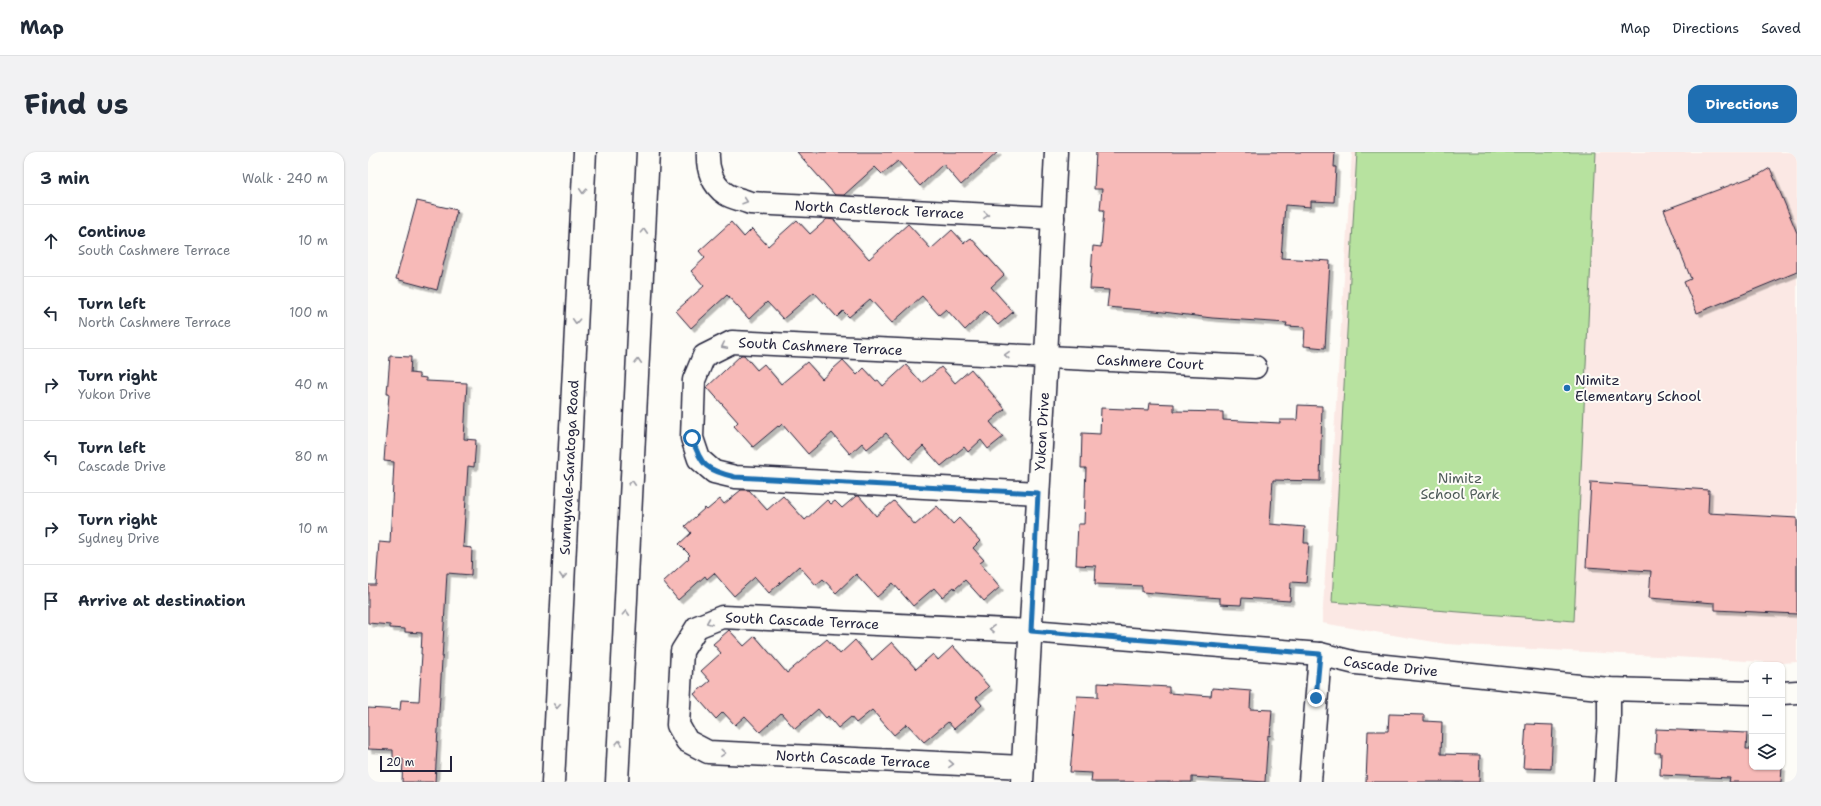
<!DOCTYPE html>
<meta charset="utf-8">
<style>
body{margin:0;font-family:"Shantell Sans",sans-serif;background:#f2f2f3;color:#1f2937}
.controls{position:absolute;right:12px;bottom:12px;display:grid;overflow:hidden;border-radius:8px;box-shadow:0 1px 3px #0004}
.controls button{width:36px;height:36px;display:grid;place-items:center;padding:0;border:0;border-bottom:1px solid #e0e1e3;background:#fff;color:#1f2937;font:20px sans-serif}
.scale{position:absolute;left:12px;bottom:10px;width:72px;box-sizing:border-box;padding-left:4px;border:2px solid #22223b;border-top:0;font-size:11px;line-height:14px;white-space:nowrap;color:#22223b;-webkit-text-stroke:3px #fdfcf7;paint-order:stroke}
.stop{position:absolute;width:12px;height:12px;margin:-9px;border:3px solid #1f6fb2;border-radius:50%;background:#fff}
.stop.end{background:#1f6fb2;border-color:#fff;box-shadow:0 1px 4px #0008}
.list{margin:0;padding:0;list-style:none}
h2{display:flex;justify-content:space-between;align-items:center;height:52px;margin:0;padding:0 16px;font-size:17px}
h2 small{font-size:13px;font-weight:400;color:#747a83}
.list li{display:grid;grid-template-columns:26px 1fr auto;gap:12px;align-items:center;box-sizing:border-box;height:72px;padding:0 16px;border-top:1px solid #e0e1e3}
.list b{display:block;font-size:15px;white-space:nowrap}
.list p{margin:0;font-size:13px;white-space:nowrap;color:#747a83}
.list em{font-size:13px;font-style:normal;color:#747a83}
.icon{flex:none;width:22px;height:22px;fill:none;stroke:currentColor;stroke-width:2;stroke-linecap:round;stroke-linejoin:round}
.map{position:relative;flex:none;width:1429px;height:630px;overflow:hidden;border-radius:12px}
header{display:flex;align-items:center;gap:24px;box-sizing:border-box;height:56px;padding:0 20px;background:#fff;border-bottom:1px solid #e0e1e3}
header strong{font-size:19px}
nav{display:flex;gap:22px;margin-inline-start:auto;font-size:14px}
.intro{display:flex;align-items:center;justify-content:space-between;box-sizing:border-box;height:96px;padding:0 24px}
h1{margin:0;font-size:28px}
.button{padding:10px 18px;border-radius:12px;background:#1f6fb2;color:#fff;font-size:14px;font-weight:700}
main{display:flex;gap:24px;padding:0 24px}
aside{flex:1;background:#fff;border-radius:12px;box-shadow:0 1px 3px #0004}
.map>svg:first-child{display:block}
</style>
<header>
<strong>Map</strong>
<nav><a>Map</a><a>Directions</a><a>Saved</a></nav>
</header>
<div class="intro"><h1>Find us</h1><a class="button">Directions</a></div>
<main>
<aside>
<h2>3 min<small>Walk · 240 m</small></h2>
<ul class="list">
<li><svg class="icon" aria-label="ahead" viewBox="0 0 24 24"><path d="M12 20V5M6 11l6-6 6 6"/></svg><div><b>Continue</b><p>South Cashmere Terrace</p></div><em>10 m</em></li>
<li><svg class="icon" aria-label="left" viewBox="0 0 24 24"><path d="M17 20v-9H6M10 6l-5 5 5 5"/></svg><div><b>Turn left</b><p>North Cashmere Terrace</p></div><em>100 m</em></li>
<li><svg class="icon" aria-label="right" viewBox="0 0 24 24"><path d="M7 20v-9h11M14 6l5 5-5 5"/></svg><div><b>Turn right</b><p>Yukon Drive</p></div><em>40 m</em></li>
<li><svg class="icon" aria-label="left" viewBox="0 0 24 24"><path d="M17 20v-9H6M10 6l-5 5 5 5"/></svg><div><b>Turn left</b><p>Cascade Drive</p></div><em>80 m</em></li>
<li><svg class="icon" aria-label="right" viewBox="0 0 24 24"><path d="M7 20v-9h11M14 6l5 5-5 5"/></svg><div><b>Turn right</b><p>Sydney Drive</p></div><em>10 m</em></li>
<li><svg class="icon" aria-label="arrive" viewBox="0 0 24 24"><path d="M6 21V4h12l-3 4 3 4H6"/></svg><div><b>Arrive at destination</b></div></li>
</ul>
</aside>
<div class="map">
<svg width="1429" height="630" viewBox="0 0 1429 630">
<defs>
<filter id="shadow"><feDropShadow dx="3.5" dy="3.5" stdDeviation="0" flood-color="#0004"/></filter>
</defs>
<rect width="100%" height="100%" fill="#fdfcf7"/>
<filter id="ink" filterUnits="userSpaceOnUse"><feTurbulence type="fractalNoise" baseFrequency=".025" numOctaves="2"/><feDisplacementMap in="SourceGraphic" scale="8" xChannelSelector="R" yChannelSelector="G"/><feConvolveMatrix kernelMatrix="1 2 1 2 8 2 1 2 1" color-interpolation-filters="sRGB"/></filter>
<g filter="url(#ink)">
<!-- built -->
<path fill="#fbe8e4" d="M 984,0 L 1429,0 L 1429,510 L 1414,511 L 1078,492 L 954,471 Z"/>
<!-- green -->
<path fill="#b7e29f" stroke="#6c826d" d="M 989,0 L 1228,0 L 1206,469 L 964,450 Z"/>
<!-- building -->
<path fill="#f7bab8" stroke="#22223b" filter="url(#shadow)" d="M 429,0 L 630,0 L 593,33 L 575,12 L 552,34 L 530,9 L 514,22 L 507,15 L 476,43 L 467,43 Z
M 728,0 L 967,0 L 966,15 L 968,15 L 966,50 L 943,49 L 943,55 L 917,53 L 913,106 L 962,109 L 957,196 L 936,194 L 937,175 L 918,174 L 919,171 L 844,166 L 787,159 L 739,155 L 741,138 L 722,137 L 725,94 L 733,95 L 736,58 L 732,58 L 734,37 L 726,37 Z
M 1402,16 L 1429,81 L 1429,120 L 1329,161 L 1316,130 L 1323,127 L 1296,58 L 1392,22 Z
M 49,49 L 89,58 L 69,138 L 28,127 Z
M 459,67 L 466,68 L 501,107 L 540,72 L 563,97 L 584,78 L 596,91 L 603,86 L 636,123 L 623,135 L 645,160 L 630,173 L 617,159 L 597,178 L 578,157 L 571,163 L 554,144 L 524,171 L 502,147 L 481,165 L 475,159 L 469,165 L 446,140 L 415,167 L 399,150 L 381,167 L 359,143 L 323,176 L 308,159 L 336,134 L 323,119 L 337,106 L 331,99 L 363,70 L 376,85 L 384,77 L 400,94 L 429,68 L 442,82 Z
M 373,203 L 376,203 L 389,218 L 396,212 L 413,232 L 439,210 L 454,227 L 475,208 L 489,223 L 496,216 L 508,229 L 510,228 L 515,234 L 538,213 L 554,231 L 573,215 L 587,231 L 603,217 L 637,257 L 622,270 L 635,285 L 620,297 L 613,288 L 600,300 L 596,295 L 573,314 L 555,294 L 541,307 L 518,281 L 499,297 L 494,291 L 482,302 L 464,281 L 440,302 L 414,272 L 411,275 L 410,274 L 385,295 L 366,274 L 370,270 L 339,235 Z
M 22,204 L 43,205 L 42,221 L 51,222 L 51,225 L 58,226 L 58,229 L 99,231 L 96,287 L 108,288 L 106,315 L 100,314 L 95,395 L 104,396 L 103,423 L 79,421 L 67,630 L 34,630 L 35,607 L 25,607 L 25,598 L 0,597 L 0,556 L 32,558 L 33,548 L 51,549 L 54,502 L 53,502 L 54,481 L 37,480 L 37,477 L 22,476 L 22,473 L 0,471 L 0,433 L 8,433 L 11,390 L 22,391 L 26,310 L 16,309 L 21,242 L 19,242 Z
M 782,251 L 806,252 L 806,259 L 855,260 L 855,268 L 912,271 L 912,268 L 929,268 L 930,253 L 954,254 L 952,329 L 905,328 L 902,372 L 937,375 L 936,391 L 941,391 L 938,431 L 923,430 L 922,449 L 874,446 L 873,453 L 852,452 L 852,446 L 774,440 L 774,434 L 727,432 L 728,414 L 708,413 L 710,372 L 716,372 L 718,316 L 713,316 L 714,281 L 732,282 L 733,256 L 781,258 Z
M 1223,330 L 1341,338 L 1340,361 L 1429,366 L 1429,462 L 1347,458 L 1347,451 L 1281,446 L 1283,419 L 1218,415 Z
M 373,338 L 381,338 L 399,358 L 415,344 L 437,368 L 459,348 L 463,352 L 467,349 L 474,356 L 488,344 L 491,344 L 508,364 L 526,349 L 547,373 L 569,354 L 585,372 L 591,366 L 612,389 L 605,396 L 616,408 L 612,411 L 632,435 L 616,449 L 597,428 L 587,437 L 586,435 L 574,445 L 566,436 L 545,454 L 525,431 L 509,445 L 488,422 L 468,441 L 455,427 L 448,433 L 431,414 L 401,441 L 387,425 L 366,444 L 346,421 L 339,427 L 337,424 L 310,448 L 295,430 L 321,406 L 320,405 L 322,403 L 311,392 L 323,381 L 317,374 L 337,356 L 339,358 L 352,347 L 356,352 Z
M 361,478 L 376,494 L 387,484 L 419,521 L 459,487 L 472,502 L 487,488 L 504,508 L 524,490 L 548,517 L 565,502 L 570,508 L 585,494 L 621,535 L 608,546 L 614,553 L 586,577 L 580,570 L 556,590 L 539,572 L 526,583 L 504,558 L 488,571 L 483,565 L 470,576 L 460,564 L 458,566 L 450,557 L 427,577 L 413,561 L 392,580 L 377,564 L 367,573 L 355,560 L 348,567 L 326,542 L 342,529 L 333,519 L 353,501 L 345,492 Z
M 730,531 L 801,535 L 801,541 L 843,544 L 844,536 L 883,539 L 882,557 L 904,558 L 902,584 L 900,583 L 897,630 L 824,625 L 824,630 L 723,630 L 724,621 L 702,620 L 709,544 L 730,545 Z
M 1021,562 L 1056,563 L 1056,569 L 1074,570 L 1073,602 L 1112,603 L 1111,630 L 998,630 L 1000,579 L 1020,579 Z
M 1158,572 L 1185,573 L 1183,617 L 1155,616 Z
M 1288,577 L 1379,581 L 1378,597 L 1384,597 L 1384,615 L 1414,615 L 1413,630 L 1361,630 L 1362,626 L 1292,623 L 1293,601 L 1287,601 Z"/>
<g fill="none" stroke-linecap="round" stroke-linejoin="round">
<defs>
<g id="minor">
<path id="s1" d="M 340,0 C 339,16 344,33 358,42 C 364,46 375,48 382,51 L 685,66"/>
<path id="s2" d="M 670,341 L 367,325 L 346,320 L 331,307 L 324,286 L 326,228 L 336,204 L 364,190 L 887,215"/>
<path d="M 1414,541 L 1429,540"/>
<path id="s3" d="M 655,615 L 340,600 L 319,589 L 310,573 L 314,499 L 329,475 L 354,465 L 663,479 L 952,502 L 988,511 L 1241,537 L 1384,541"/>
<path id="s4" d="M 654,630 L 678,205 L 688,0"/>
<path d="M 942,630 L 952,502"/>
<path d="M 1237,630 L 1241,569 L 1241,537"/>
</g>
<g id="primary">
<path id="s5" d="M 185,630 L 217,0"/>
<path d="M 249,630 L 280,0"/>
</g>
</defs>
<!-- minor casing -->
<use href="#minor" stroke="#22223b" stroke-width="25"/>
<!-- primary casing -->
<use href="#primary" stroke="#22223b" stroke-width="25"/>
<!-- minor -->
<use href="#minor" stroke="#fdfcf7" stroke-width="22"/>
<!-- primary -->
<use href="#primary" stroke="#fdfcf7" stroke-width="22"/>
</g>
<!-- one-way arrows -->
<defs><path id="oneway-chevron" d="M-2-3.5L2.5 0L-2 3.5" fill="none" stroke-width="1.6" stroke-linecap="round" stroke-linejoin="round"/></defs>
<g stroke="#9a9aa2">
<use href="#oneway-chevron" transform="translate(215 39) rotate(93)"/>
<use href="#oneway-chevron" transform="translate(377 49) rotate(18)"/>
<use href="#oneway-chevron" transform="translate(618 63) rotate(3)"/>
<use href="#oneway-chevron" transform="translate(276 79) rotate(-87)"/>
<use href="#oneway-chevron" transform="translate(208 169) rotate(93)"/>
<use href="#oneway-chevron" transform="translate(356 194) rotate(154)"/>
<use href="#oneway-chevron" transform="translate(639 203) rotate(-177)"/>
<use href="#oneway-chevron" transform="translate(270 209) rotate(-87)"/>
<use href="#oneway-chevron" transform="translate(264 331) rotate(-87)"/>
<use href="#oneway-chevron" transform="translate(195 424) rotate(93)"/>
<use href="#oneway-chevron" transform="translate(258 461) rotate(-87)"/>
<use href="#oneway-chevron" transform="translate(341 470) rotate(157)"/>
<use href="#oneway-chevron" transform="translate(624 477) rotate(-177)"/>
<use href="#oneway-chevron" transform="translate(189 554) rotate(93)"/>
<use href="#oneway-chevron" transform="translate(251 591) rotate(-87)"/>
<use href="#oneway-chevron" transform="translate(355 601) rotate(3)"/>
<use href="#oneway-chevron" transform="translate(583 612) rotate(3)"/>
</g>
</g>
<g fill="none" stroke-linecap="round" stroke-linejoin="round" filter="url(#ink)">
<!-- route -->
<path stroke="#1f6fb2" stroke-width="5" d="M 324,286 C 333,314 338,318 367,325 L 670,341 L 663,479 L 952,502 L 948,546"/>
</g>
<!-- markers -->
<circle fill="#1f6fb2" stroke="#fdfcf7" stroke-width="1.5" cx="1199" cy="236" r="4"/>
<g text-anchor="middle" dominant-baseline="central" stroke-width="4" stroke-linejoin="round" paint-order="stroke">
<!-- street labels -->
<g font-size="14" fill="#22223b" stroke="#fdfcf7">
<text stroke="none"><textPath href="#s1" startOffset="203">North Castlerock Terrace</textPath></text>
<text stroke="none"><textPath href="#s2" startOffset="571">South Cashmere Terrace</textPath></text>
<text stroke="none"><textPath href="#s2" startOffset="901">Cashmere Court</textPath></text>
<text stroke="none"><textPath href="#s4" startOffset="351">Yukon Drive</textPath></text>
<text stroke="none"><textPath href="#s5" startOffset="315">Sunnyvale-Saratoga Road</textPath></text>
<text stroke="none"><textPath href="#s3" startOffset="567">South Cascade Terrace</textPath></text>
<text stroke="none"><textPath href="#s3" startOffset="1158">Cascade Drive</textPath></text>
<text transform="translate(485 607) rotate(3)">North Cascade Terrace</text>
</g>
<!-- poi labels -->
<g font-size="14" fill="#22223b" stroke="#fdfcf7" text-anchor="start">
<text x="1207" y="228">Nimitz<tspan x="1207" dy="16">Elementary School</tspan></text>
</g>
<!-- park labels -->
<g font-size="14" fill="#4f5c59" stroke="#fdfcf7">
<text x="1092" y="326">Nimitz<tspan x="1092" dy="16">School Park</tspan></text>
</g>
</g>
</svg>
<div class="controls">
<button>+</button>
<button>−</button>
<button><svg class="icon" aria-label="layers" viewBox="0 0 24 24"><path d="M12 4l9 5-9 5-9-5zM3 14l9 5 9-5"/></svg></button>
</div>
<div class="scale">20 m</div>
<div class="stop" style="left:324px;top:286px"></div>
<div class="stop end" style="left:948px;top:546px"></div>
</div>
</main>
